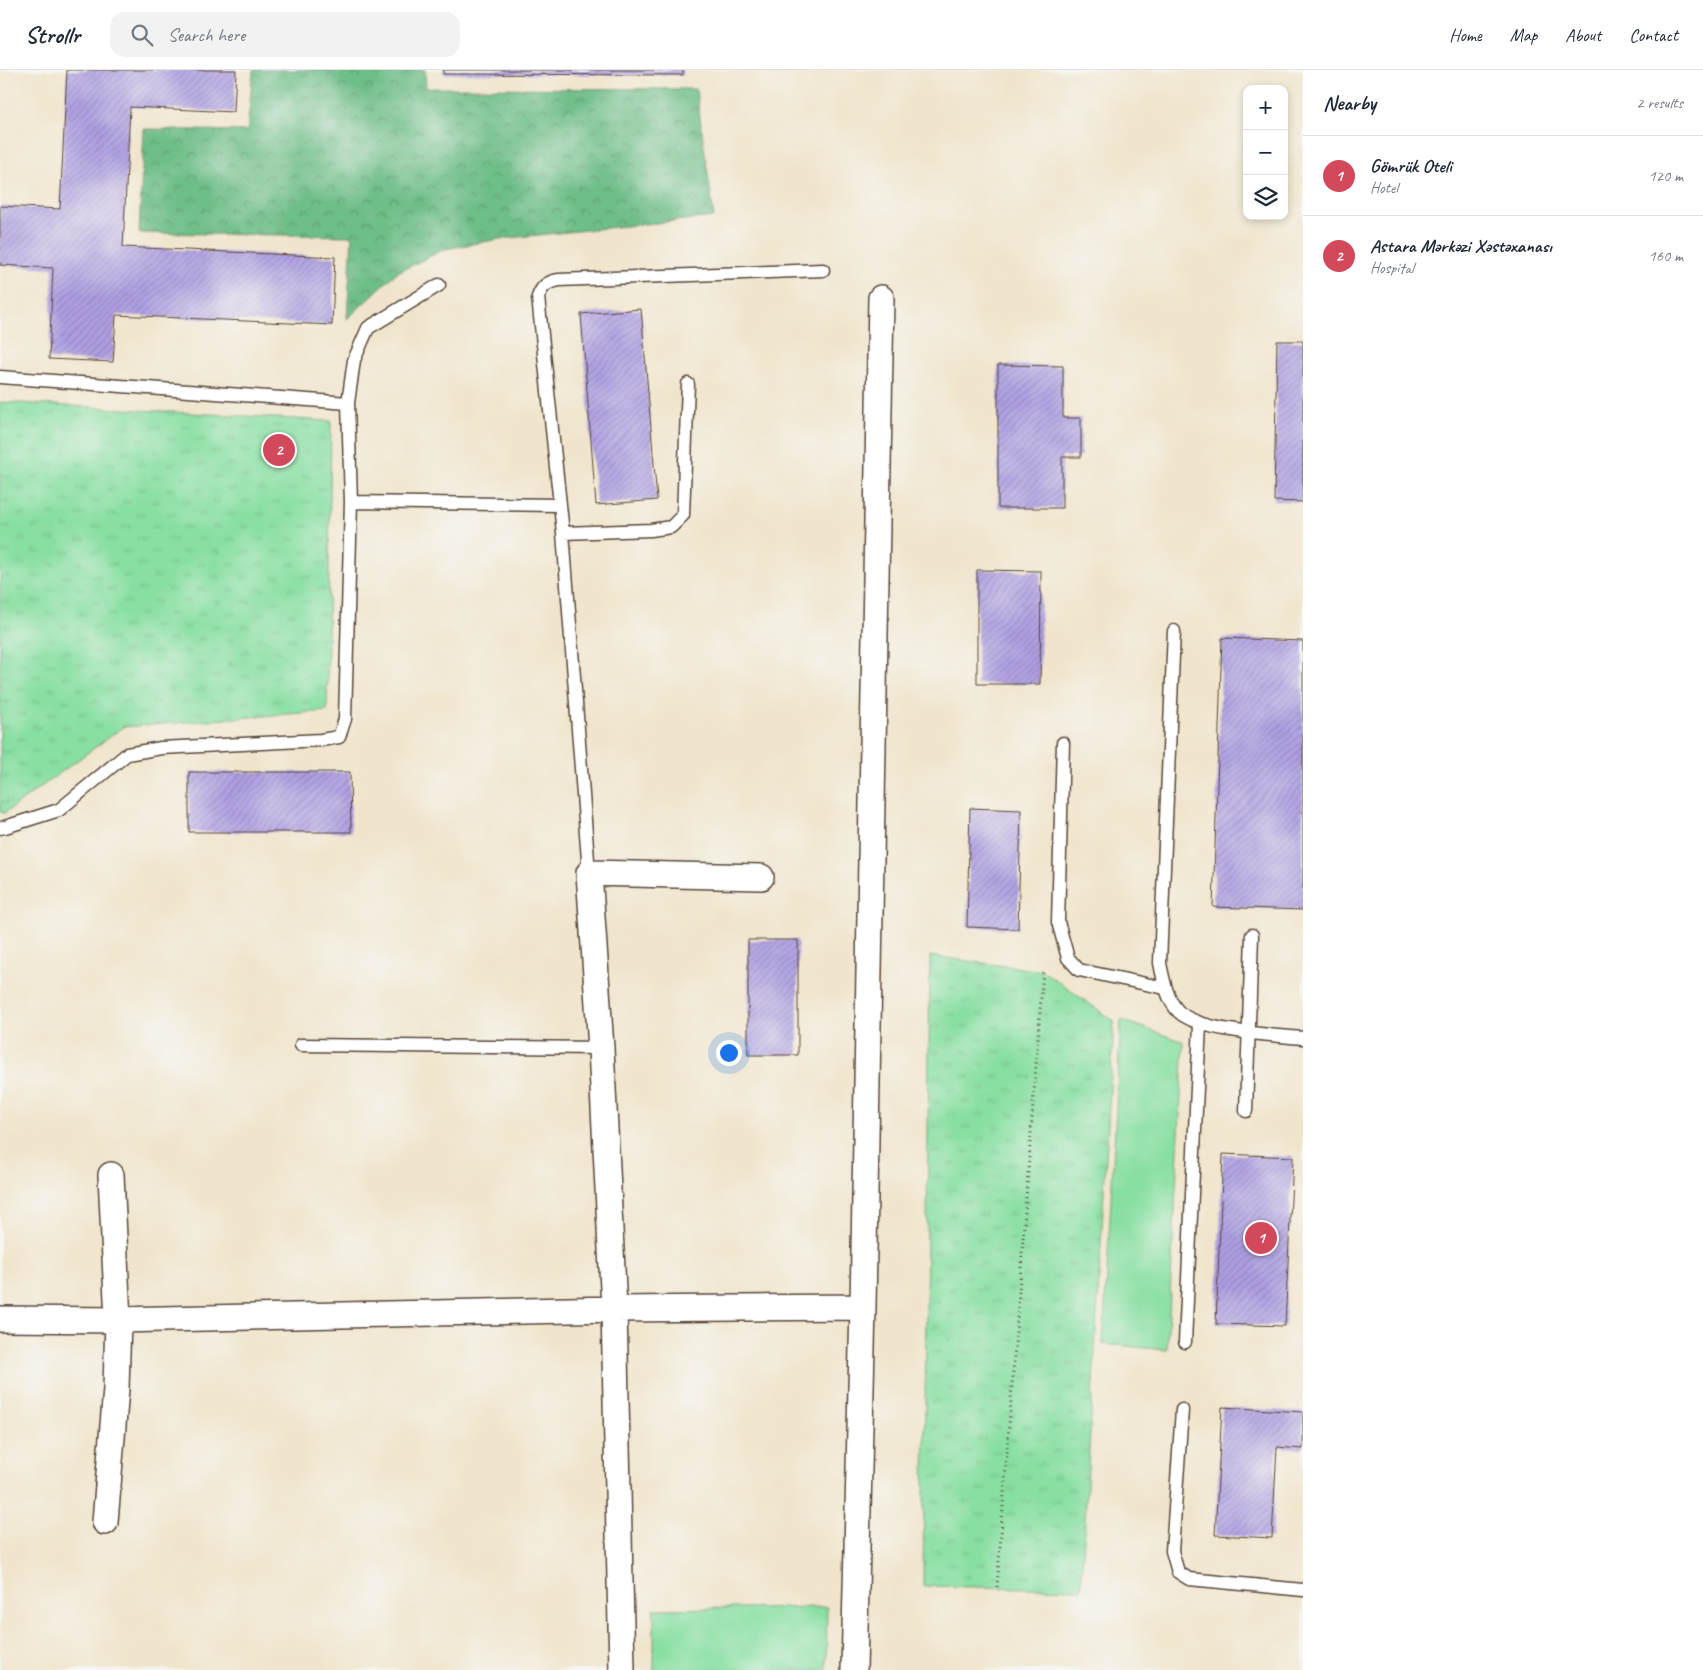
<!DOCTYPE html>
<meta charset="utf-8">
<style>
body{margin:0;font-family:Caveat,sans-serif;background:#f2f2f3;color:#1f2937}
.controls{position:absolute;right:15px;top:15px;display:grid;overflow:hidden;border-radius:10px;box-shadow:0 2px 8px #0003}
.controls button{width:45px;height:45px;display:grid;place-items:center;padding:0;border:0;border-bottom:1px solid #e0e1e3;background:#fff;color:#1f2937;font:25px sans-serif}
.you{position:absolute;left:728px;top:982px;width:18px;height:18px;margin:-12px;border:4px solid #fff;border-radius:50%;background:#1a73e8;box-shadow:0 0 0 8px #1a73e833}
.badge{display:grid;place-items:center;width:32px;height:32px;border-radius:50%;background:#d1495b;color:#fff;font-size:16px;font-weight:700}
.pin{position:absolute;translate:-50% -50%;border:2px solid #fff;box-shadow:0 1px 5px #0006}
.list{margin:0;padding:0;list-style:none}
h2{display:flex;justify-content:space-between;align-items:center;height:65px;margin:0;padding:0 20px;font-size:21px}
h2 small{font-size:16px;font-weight:400;color:#747a83}
.list li{display:grid;grid-template-columns:32px 1fr auto;gap:15px;align-items:center;box-sizing:border-box;height:80px;padding:0 20px;border-top:1px solid #e0e1e3}
.list b{display:block;font-size:19px;white-space:nowrap}
.list p{margin:0;font-size:16px;white-space:nowrap;color:#747a83}
.list em{font-size:16px;font-style:normal;color:#747a83}
.icon{flex:none;width:28px;height:28px;fill:none;stroke:currentColor;stroke-width:2;stroke-linecap:round;stroke-linejoin:round}
.map{position:relative;flex:none;width:1303px;height:1600px;overflow:hidden}
header{display:flex;align-items:center;gap:30px;box-sizing:border-box;height:70px;padding:0 25px;background:#fff;border-bottom:1px solid #e0e1e3}
header strong{font-size:24px}
nav{display:flex;gap:28px;margin-inline-start:auto;font-size:18px}
.search{width:350px;height:45px;background:#f2f2f3;display:flex;align-items:center;gap:12px;box-sizing:border-box;padding:0 18px;border-radius:15px;color:#747a83;font-size:19px}
main{display:flex}
aside{flex:1;background:#fff}
.map>svg:first-child{display:block}
</style>
<header>
<strong>Strollr</strong>
<div class="search"><svg class="icon" aria-label="search" viewBox="0 0 24 24"><circle cx="10" cy="10" r="6"/><path d="M15 15l6 6"/></svg>Search here</div>
<nav><a>Home</a><a>Map</a><a>About</a><a>Contact</a></nav>
</header>
<main>
<div class="map">
<svg width="1303" height="1600" viewBox="0 0 1303 1600">
<defs>
<pattern id="forest-crowns" width="20" height="18" patternUnits="userSpaceOnUse" patternTransform="scale(1.25)"><rect width="20" height="18" fill="#6ebe88"/><path d="M2 6a3 3 0 1 1 6 0M12 15a3 3 0 1 1 6 0" fill="none" stroke="#5c9b6f"/></pattern>
<pattern id="park-tufts" width="24" height="20" patternUnits="userSpaceOnUse" patternTransform="scale(1.25)"><rect width="24" height="20" fill="#88dfa2"/><path d="M3 7l-1-3M5 7V3M7 7l1-3M15 17l-1-3M17 17v-4M19 17l1-3" fill="none" stroke="#76c08b"/></pattern>
<pattern id="building-hatch" width="6" height="6" patternUnits="userSpaceOnUse" patternTransform="scale(1.25)"><rect width="6" height="6" fill="#ae9fe3"/><path d="M-1 1l2-2M0 6l6-6M5 7l2-2" fill="none" stroke="#8f82b7"/></pattern>
</defs>
<rect width="100%" height="100%" fill="#f6f6f2"/>
<filter id="ink" filterUnits="userSpaceOnUse"><feTurbulence type="fractalNoise" baseFrequency=".02" numOctaves="2"/><feDisplacementMap in="SourceGraphic" scale="10" xChannelSelector="R" yChannelSelector="G"/><feConvolveMatrix kernelMatrix="1 2 1 2 8 2 1 2 1" color-interpolation-filters="sRGB"/></filter>
<filter id="wash" filterUnits="userSpaceOnUse"><feTurbulence type="fractalNoise" baseFrequency=".0096" numOctaves="4" result="noise"/><feDisplacementMap in="SourceGraphic" scale="20" xChannelSelector="R" yChannelSelector="G"/><feGaussianBlur stdDeviation="1.12" result="paint"/><feColorMatrix in="noise" values="0 0 0 0 0 0 0 0 0 0 0 0 0 0 0 0 0 1.4 0 .05"/><feComposite in="paint" operator="in"/></filter>
<g filter="url(#wash)">
<rect width="100%" height="100%" fill="#f0e5cc"/>
<!-- grass -->
<path fill="#88dfa2" stroke="#628460" d="M 1121,950 L 1184,972 L 1167,1280 L 1103,1274 Z
M 827,1537 L 826,1600 L 654,1600 L 654,1539 Z"/>
<!-- forest -->
<path fill="url(#forest-crowns)" stroke="#547453" d="M 253,0 L 425,0 L 426,18 L 696,19 L 714,147 L 499,169 L 445,179 L 396,203 L 347,249 L 352,166 L 139,163 L 144,59 L 247,61 Z"/>
<!-- park -->
<path fill="url(#park-tufts)" stroke="#628460" d="M 0,332 L 331,351 L 327,641 L 123,657 L 5,743 L 0,742 Z
M 930,886 L 1043,901 L 1114,951 L 1081,1519 L 923,1516 Z"/>
<g id="blocks">
<!-- building -->
<path fill="url(#building-hatch)" d="M 67,0 L 236,0 L 234,42 L 130,37 L 123,177 L 335,187 L 332,255 L 116,245 L 113,292 L 49,289 L 53,198 L 0,195 L 0,136 L 60,139 Z
M 443,0 L 683,0 L 683,5 L 443,4 Z
M 641,239 L 657,430 L 596,435 L 581,244 Z
M 1277,271 L 1303,271 L 1303,432 L 1274,431 Z
M 998,295 L 1063,296 L 1063,348 L 1081,348 L 1081,387 L 1062,387 L 1062,438 L 998,438 Z
M 977,500 L 1041,501 L 1040,614 L 977,614 Z
M 1222,568 L 1303,571 L 1303,840 L 1213,837 Z
M 189,702 L 350,702 L 351,762 L 189,762 Z
M 970,738 L 1021,740 L 1018,859 L 967,857 Z
M 748,870 L 798,870 L 798,985 L 748,985 Z
M 1223,1084 L 1293,1087 L 1285,1256 L 1216,1254 Z
M 1222,1337 L 1303,1342 L 1303,1379 L 1277,1377 L 1272,1468 L 1215,1465 Z"/>
</g>
</g>
<g filter="url(#ink)">
<use href="#blocks" fill-opacity="0" stroke="#564638" stroke-width="1"/>
<g fill="none" stroke-linecap="round" stroke-linejoin="round">
<defs>
<path id="lane" d="M 0,307 L 348,333
M 351,432 L 560,435
M 563,463 L 651,460 L 671,457 L 683,445 L 688,314
M 1174,561 L 1160,893 C 1163,908 1167,931 1179,942 C 1201,962 1273,965 1303,968
M 1063,673 L 1058,852 L 1068,888 L 1079,900 L 1165,918
M 0,758 L 5,757 L 59,740 L 127,684 L 161,678 L 321,670 L 339,667 L 345,649 L 351,432 L 348,333 L 354,290 L 368,258 L 439,215
M 589,803 L 563,463 L 538,227 C 542,216 547,212 559,210 L 823,200
M 301,975 L 601,978
M 1246,1041 L 1252,865
M 1185,1272 L 1200,954
M 1182,1340 L 1172,1481 L 1178,1502 L 1189,1509 L 1303,1520"/>
<path id="street" d="M 0,1249 L 118,1250 L 614,1239 L 863,1237
M 105,1452 L 116,1319 L 118,1250 L 111,1105
M 622,1600 L 614,1239 L 601,978 L 589,803 L 761,807
M 854,1600 L 863,1237 L 881,228"/>
</defs>
<!-- lane casing -->
<use href="#lane" stroke="#564638" stroke-width="15"/>
<!-- street casing -->
<use href="#street" stroke="#564638" stroke-width="28"/>
<!-- path -->
<path stroke="#564638" stroke-width="3" stroke-dasharray="1 4" stroke-linecap="butt" d="M 997,1517 L 1043,901"/>
<!-- lane -->
<use href="#lane" stroke="#fff" stroke-width="12"/>
<!-- street -->
<use href="#street" stroke="#fff" stroke-width="25"/>
</g>
</g>
</svg>
<div class="controls">
<button>+</button>
<button>−</button>
<button><svg class="icon" aria-label="layers" viewBox="0 0 24 24"><path d="M12 4l9 5-9 5-9-5zM3 14l9 5 9-5"/></svg></button>
</div>
<div class="you"></div>
<div class="pin badge" style="left:1261px;top:1168px">1</div>
<div class="pin badge" style="left:279px;top:380px">2</div>
</div>
<aside>
<h2>Nearby<small>2 results</small></h2>
<ul class="list">
<li><span class="badge">1</span><div><b>Gömrük Oteli</b><p>Hotel</p></div><em>120 m</em></li>
<li><span class="badge">2</span><div><b>Astara Mərkəzi Xəstəxanası</b><p>Hospital</p></div><em>160 m</em></li>
</ul>
</aside>
</main>
